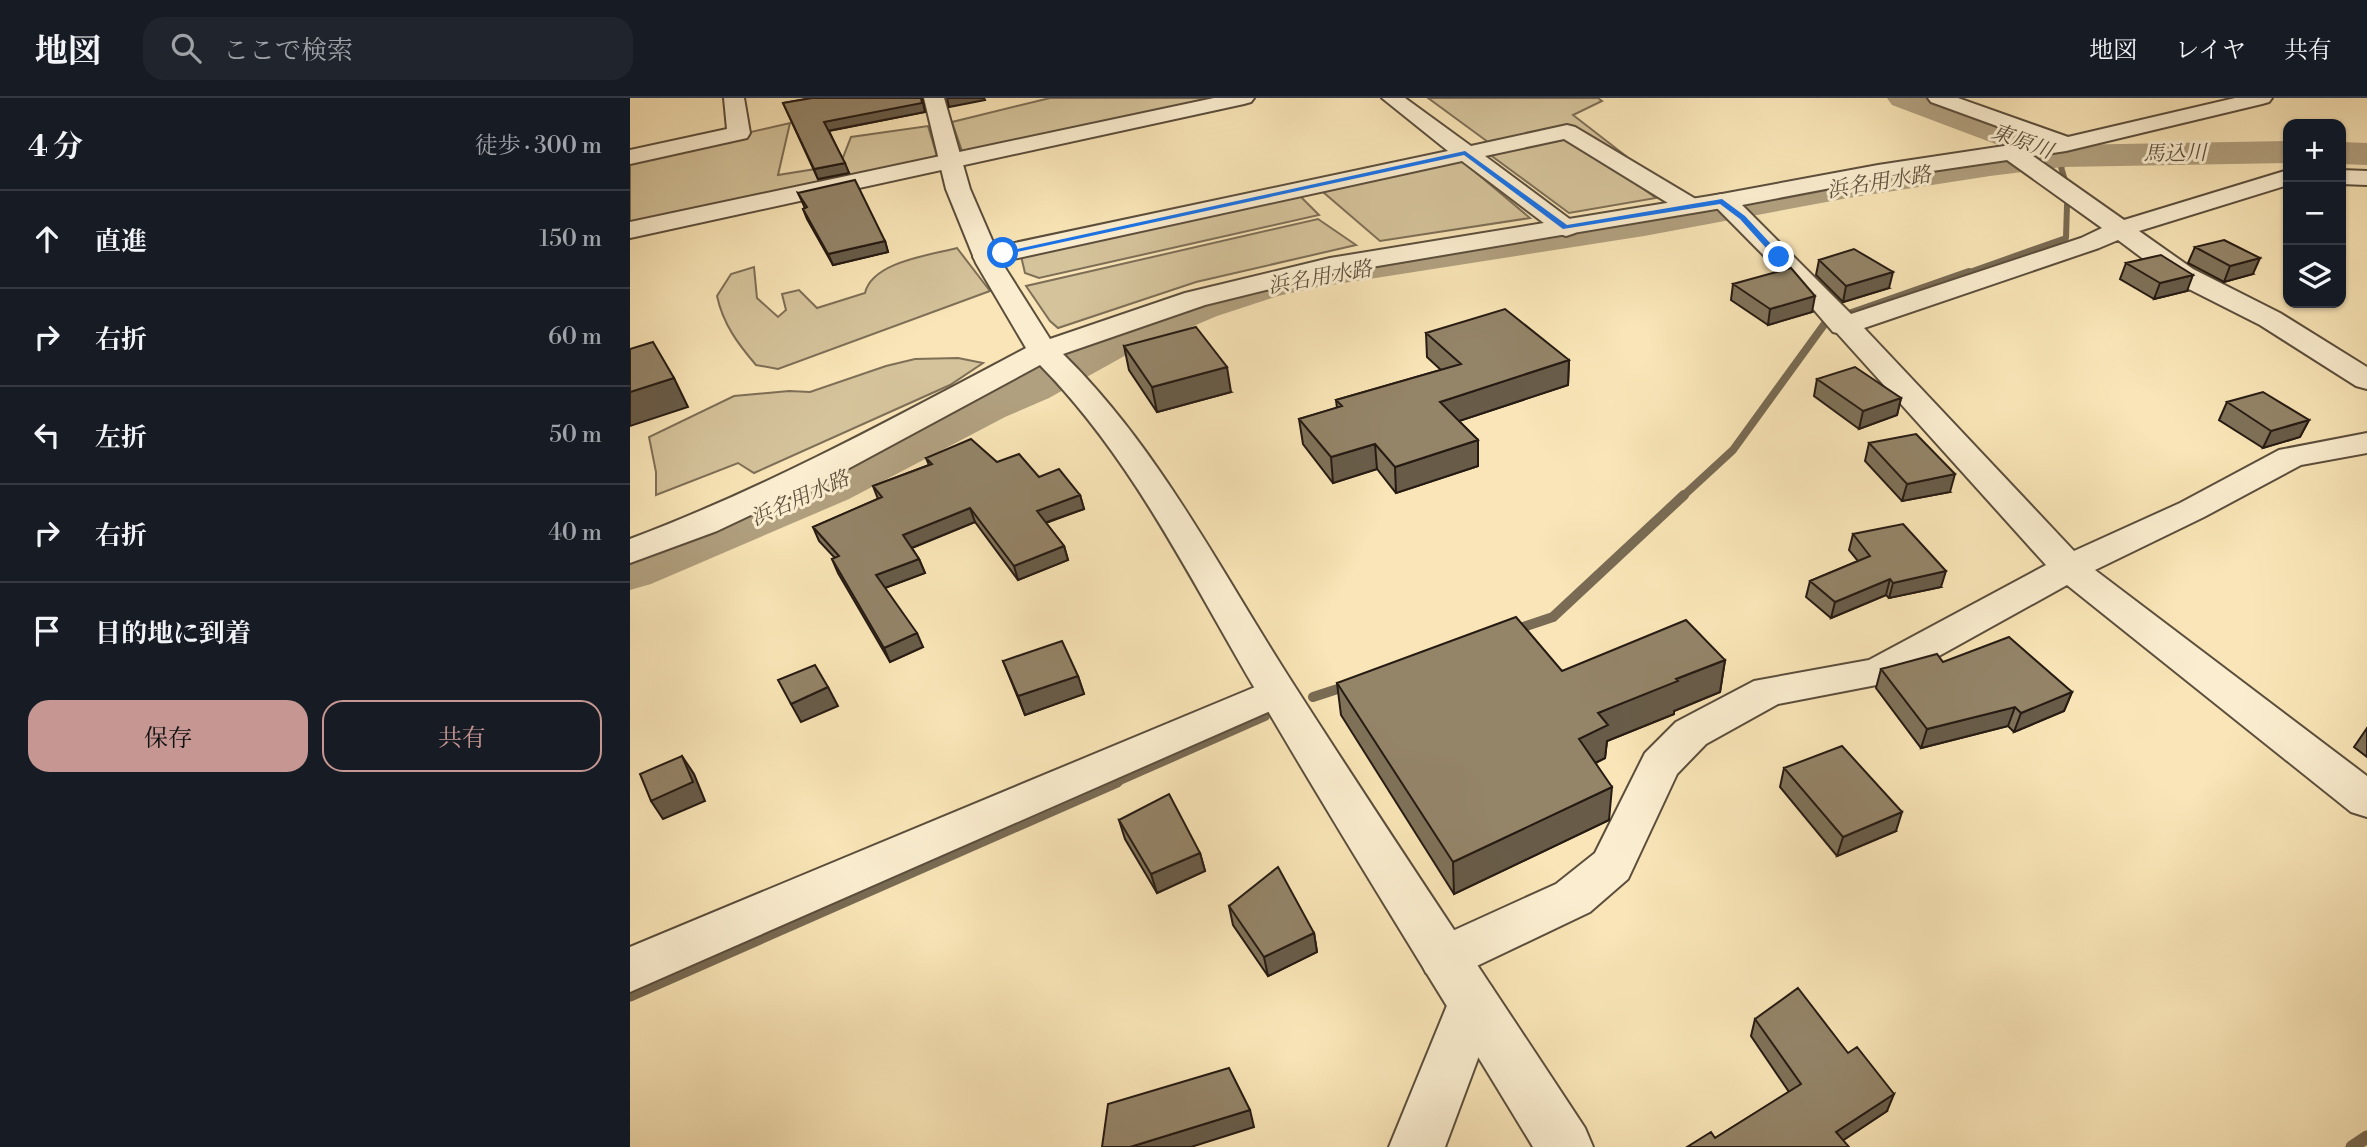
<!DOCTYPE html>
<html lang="ja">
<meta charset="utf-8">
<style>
body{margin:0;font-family:"Libre Bodoni","Noto Serif JP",serif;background:#20242c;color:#f1f3f6}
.controls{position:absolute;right:21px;top:21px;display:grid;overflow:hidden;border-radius:14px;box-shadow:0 2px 5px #0004}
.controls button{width:63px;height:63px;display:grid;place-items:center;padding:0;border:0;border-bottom:2px solid #363941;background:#171b24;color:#f1f3f6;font:35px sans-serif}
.stop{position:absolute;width:21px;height:21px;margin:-16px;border:5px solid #1a73e8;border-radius:50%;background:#fff}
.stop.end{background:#1a73e8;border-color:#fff;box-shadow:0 2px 7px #0008}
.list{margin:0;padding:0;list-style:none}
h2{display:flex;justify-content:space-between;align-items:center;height:91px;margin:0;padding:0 28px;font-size:30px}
h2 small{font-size:23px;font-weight:400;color:#9ea1a6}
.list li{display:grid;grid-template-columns:46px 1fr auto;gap:21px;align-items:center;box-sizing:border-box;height:98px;padding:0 28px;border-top:2px solid #363941}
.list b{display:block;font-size:26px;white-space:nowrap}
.list em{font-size:23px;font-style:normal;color:#9ea1a6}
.actions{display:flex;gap:14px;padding:21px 28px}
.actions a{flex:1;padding:16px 0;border:2px solid #c59692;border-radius:21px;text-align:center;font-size:24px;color:#c59692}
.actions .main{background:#c59692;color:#111}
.icon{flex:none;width:38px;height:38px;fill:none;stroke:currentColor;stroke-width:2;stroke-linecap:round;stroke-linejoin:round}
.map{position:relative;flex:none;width:1737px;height:1049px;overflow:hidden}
header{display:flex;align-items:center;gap:42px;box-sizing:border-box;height:98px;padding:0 35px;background:#171b24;border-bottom:2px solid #363941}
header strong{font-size:33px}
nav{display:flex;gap:38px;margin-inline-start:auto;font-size:24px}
.search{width:490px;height:63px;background:#20242c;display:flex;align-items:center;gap:18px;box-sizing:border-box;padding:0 24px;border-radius:21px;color:#9ea1a6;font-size:26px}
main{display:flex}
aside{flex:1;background:#171b24}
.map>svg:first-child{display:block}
</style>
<header>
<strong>地図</strong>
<div class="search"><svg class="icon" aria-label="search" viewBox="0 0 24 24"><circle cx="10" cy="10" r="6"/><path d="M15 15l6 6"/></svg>ここで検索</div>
<nav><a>地図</a><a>レイヤ</a><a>共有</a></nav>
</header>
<main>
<aside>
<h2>4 分<small>徒歩 · 300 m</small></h2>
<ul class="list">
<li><svg class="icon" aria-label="ahead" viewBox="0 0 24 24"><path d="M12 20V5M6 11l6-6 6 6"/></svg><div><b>直進</b></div><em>150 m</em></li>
<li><svg class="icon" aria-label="right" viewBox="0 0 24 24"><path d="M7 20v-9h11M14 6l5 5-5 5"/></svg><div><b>右折</b></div><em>60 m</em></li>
<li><svg class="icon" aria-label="left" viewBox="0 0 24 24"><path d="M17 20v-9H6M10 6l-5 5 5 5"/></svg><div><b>左折</b></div><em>50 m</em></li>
<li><svg class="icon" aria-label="right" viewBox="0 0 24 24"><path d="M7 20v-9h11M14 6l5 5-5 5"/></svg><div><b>右折</b></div><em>40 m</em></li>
<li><svg class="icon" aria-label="arrive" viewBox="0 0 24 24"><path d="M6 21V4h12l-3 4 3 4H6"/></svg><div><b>目的地に到着</b></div></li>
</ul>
<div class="actions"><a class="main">保存</a><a>共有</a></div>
</aside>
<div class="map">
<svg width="1737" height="1049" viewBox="0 0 1737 1049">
<rect width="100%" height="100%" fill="#f9e5b7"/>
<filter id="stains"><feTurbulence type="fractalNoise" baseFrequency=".00286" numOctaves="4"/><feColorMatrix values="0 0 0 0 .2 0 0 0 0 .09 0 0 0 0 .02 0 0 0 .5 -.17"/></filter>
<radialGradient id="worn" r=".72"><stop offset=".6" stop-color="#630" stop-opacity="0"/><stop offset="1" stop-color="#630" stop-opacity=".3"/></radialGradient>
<!-- green -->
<path fill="#d5c39b" stroke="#7e6f57" stroke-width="2" d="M 420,0 L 575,0 L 579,4 L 333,56 L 322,24 Z
M 798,0 L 968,0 L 972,3 L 943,17 L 996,58 L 986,61 L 951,45 L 1026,100 L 939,115 L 859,56 L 943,40 L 922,30 L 858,44 Z
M 160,25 L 148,77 L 210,67 L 221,39 L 298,28 L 307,58 L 161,95 L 0,126 L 0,62 Z
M 831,62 L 900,120 L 750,143 L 693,94 Z
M 670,98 L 689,117 L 409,180 L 395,175 L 391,158 Z
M 688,121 L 726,147 L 566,184 L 428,230 L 420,223 L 396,188 Z
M 327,150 L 360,193 L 148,271 L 126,267 C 108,246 93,226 87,198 L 101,176 L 124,169 L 127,200 L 148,219 L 156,212 L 152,196 L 169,192 L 187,210 L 235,195 C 242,164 300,157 327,150 Z
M 328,260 L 353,265 L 320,287 L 124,375 L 108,365 L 26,397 L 26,374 L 19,339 L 104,298 L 159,293 L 180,294 L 256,268 L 285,261 Z"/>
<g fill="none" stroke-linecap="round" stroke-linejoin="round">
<!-- stream-far3 -->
<path stroke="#796b54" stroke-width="6" d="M 1432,58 L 1437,62 L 1431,69 L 1437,89
M 1334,176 L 1436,140 L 1437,107"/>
<!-- stream-far2 -->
<path stroke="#796b54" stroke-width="8" d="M 1216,217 L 1339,174
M 1052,399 L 1103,352 L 1196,224"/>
<!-- stream-far1 -->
<path stroke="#796b54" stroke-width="10" d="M 881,533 L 923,519 L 1054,397
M 683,599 L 720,587
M 483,685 L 635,618"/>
<!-- stream -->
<path stroke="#796b54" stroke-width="13" d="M 0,897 L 487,683
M 1722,1049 L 1737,1039"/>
<!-- river -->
<path fill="#b1a07f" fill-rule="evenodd" d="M 1257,0 L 1305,0 L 1435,47 L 1658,43 L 1658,65 L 1432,69 L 1360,78 L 1218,100 L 1014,138 L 688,189 L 648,198 L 587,218 L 498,256 L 419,300 L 375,319 L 219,401 L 21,486 L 0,492 L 0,451 L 181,379 L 339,297 L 385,280 L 466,236 L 555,200 L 620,179 L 688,163 L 1014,114 L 1218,78 L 1384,53 L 1262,7 Z
M 1711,44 L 1737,45 L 1737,67 L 1711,66 Z"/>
<defs>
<path id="minor" d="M 94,0 L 114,0 L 120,35 L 117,40 L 0,66 L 0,52 L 97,31 Z
M 584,0 L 624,0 L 621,4 L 614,6 L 0,140 L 0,124 Z
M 752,0 L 775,0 L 841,48 L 937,27 L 945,29 L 1069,103 L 1072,108 L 1069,113 L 1060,115 L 1051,113 L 934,41 L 855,58 L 945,125 L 949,130 L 945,135 L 936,138 L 927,135 L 832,63 L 356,167 L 347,165 L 343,159 L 347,153 L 356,151 L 818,53 Z
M 1298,0 L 1328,0 L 1438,39 L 1605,0 L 1642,0 L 1639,4 L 1632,6 L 1436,53 L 1403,58 L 1494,122 L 1658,72 L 1658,87 L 1509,133 L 1563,171 L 1650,215 L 1737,269 L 1737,291 L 1726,288 L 1630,227 L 1543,183 L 1488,142 L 1469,150 L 1234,230 L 1444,453 L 1550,405 L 1649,352 L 1737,335 L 1737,355 L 1671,367 L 1574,419 L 1465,472 L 1737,678 L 1737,719 L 1721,714 L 1437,487 L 1262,584 L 1148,606 L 1076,646 L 1047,676 L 998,781 L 960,814 L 832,875 L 814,881 L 796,875 L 789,860 L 796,845 L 926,786 L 965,755 L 1015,655 L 1046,624 L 1124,583 L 1239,562 L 1416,467 L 1207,235 L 1203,234 L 1161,185 L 1080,103 L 1083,98 L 1092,96 L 1248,67 L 1408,43 L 1301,4 ZM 1377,62 L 1472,130 L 1451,140 L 1221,216 L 1112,107 L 1248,81 Z
M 1711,72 L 1737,73 L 1737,87 L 1711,86 Z
M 647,580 L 661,584 L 667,594 L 661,604 L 0,894 L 0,849 Z
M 843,881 L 861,888 L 869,904 L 815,1049 L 759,1049 L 825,888 Z"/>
<path id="tertiary" d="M 294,0 L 314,0 L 340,91 L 372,165 L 420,241 L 555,195 L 700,160 L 1092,96 L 1101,98 L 1104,103 L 1101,108 L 1092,110 L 700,176 L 575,207 L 433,256 C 529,350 590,472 662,584 C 758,734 857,881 955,1030 L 963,1049 L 903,1049 C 813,900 719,752 631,601 C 563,487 504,362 410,267 L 212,374 L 87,433 L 0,465 L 0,441 C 138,389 266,319 396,250 L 346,165 L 316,91 Z"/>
</defs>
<!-- minor casing -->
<use href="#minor" stroke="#5b4e3c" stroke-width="4"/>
<!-- tertiary casing -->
<use href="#tertiary" stroke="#5b4e3c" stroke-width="4"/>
<!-- minor -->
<use href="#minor" fill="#fbeed0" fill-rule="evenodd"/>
<!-- tertiary -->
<use href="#tertiary" fill="#fbeed0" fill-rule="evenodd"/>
</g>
<!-- wall -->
<path fill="#7f7259" stroke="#261b13" stroke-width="2" d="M 182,0 L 292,0 L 295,14 L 199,33 L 219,75 L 188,81 L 153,5 Z
M 168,95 L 255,143 L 258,154 L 203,167 L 177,121 L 173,111 L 175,110 Z
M 1565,149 L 1623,176 L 1594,184 L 1558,165 Z
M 1189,162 L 1259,190 L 1213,204 L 1186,177 Z
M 1496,165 L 1557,193 L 1524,201 L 1490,181 Z
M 1103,186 L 1182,214 L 1138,227 L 1101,202 Z
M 796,235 L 939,262 L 938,287 L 829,323 L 848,342 L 848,368 L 766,395 L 747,371 L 703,385 L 673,346 L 669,321 L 707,310 L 706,302 L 811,272 L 797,259 Z
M 494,248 L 601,294 L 527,314 L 499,272 Z
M 1187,281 L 1271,300 L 1267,317 L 1229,331 L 1184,298 Z
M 1597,304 L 1679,322 L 1670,339 L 1633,350 L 1589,322 Z
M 1239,345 L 1320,394 L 1272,403 L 1235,363 Z
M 296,360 L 367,364 L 409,379 L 450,397 L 454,411 L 416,425 L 434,448 L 438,462 L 388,482 L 345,424 L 282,450 L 289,461 L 295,475 L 255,490 L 293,549 L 260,564 L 208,475 L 202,461 L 205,460 L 189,443 L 183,429 L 248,401 L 243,388 L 299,367 Z
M 1223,436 L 1311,489 L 1259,500 L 1256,497 L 1201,520 L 1176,499 L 1180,483 L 1228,463 L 1219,452 Z
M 1095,562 L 1090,594 L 1044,613 L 1044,616 L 977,643 L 975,660 L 966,665 L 979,722 L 824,796 L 711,617 L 707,585 L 932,573 Z
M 373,563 L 448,578 L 454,596 L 395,617 Z
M 1313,564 L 1442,594 L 1434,613 L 1384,634 L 1378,628 L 1291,650 L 1246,590 L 1251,571 Z
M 1737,630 L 1737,659 L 1724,649 Z
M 1154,670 L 1266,733 L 1207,758 L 1150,689 Z
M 489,722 L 570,755 L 575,773 L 527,795 L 495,741 Z
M 599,808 L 684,835 L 687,854 L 638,878 L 603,827 Z
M 1125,921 L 1257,1013 L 1213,1042 L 1085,1040 L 1159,994 L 1121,938 Z"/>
<!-- shaded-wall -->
<path fill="#685c49" stroke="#261b13" stroke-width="2" d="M 292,0 L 295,14 L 197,33 L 194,24 Z
M 317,0 L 354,0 L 355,2 L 319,9 Z
M 215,65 L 219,75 L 188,81 L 184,71 Z
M 255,143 L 258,154 L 203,167 L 198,156 Z
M 1630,160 L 1623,176 L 1594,184 L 1600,168 Z
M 1263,174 L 1259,190 L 1213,204 L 1216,188 Z
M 1563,177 L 1557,193 L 1524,201 L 1530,185 Z
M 1185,198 L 1182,214 L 1138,227 L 1140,211 Z
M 939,262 L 938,287 L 811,329 L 810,304 Z
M 597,269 L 601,294 L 527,314 L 522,289 Z
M 44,280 L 58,309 L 0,328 L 0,294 Z
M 1271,300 L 1267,317 L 1229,331 L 1233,313 Z
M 1679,322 L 1670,339 L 1633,350 L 1641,333 Z
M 848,342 L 848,368 L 766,395 L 765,369 Z
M 745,346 L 747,371 L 703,385 L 701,359 Z
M 1325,376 L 1320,394 L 1272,403 L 1277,386 Z
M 450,397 L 454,411 L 411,426 L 407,413 Z
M 340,410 L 345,424 L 279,451 L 273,437 Z
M 434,448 L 438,462 L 388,482 L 384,468 Z
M 289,461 L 295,475 L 252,491 L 246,477 Z
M 1316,473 L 1311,489 L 1259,500 L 1263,485 Z
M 1260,481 L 1256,497 L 1201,520 L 1205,504 Z
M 287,535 L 293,549 L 260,564 L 254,550 Z
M 1095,562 L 1090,594 L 1044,613 L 1044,616 L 977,643 L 975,660 L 947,674 L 949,641 L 968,615 L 1046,581 Z
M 448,578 L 454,596 L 395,617 L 388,598 Z
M 198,589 L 208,608 L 171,624 L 161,606 Z
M 1442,594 L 1434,613 L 1384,634 L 1391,615 Z
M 1385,609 L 1378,628 L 1291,650 L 1297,631 Z
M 52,658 L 64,676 L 75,703 L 33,721 L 21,703 Z
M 982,689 L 979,722 L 824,796 L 823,764 Z
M 1272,714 L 1266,733 L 1207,758 L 1213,739 Z
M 570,755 L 575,773 L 527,795 L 521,776 Z
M 684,835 L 687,854 L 638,878 L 634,859 Z
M 1264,996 L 1257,1013 L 1203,1049 L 1206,1034 Z
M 620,1012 L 624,1029 L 561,1049 L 500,1049 Z"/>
<!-- building -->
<path fill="#948468" stroke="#261b13" stroke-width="2" d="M 182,0 L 291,0 L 292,5 L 194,24 L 215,65 L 184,71 L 153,5 Z
M 225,82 L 255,143 L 198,156 L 173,111 L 177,109 L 168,95 Z
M 1594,142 L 1630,160 L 1600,168 L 1565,149 Z
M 1224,151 L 1263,174 L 1216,188 L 1189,162 Z
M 1531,157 L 1563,177 L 1530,185 L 1496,165 Z
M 1161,170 L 1185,198 L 1140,211 L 1103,186 Z
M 875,211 L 939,262 L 810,304 L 848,342 L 765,369 L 745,346 L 701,359 L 669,321 L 712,308 L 706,302 L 831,266 L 796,235 Z
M 566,229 L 597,269 L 522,289 L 494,248 Z
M 23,244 L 44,280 L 0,294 L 0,251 Z
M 1225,269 L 1271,300 L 1233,313 L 1187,281 Z
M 1633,294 L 1679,322 L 1641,333 L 1597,304 Z
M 1286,336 L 1325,376 L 1277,386 L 1239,345 Z
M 341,341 L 367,364 L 389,356 L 409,379 L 429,371 L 450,397 L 407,413 L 434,448 L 384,468 L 340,410 L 273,437 L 289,461 L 246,477 L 287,535 L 254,550 L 202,461 L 209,458 L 183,429 L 252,399 L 243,388 L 302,366 L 296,360 Z
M 1273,426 L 1316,473 L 1263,485 L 1260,481 L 1205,504 L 1180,483 L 1240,458 L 1223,436 Z
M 886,519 L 932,573 L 1056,522 L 1095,562 L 1046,581 L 1048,583 L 968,615 L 978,627 L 949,641 L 982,689 L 823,764 L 707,585 Z
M 1379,539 L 1442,594 L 1391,615 L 1385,609 L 1297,631 L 1251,571 L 1307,556 L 1313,564 Z
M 432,543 L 448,578 L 388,598 L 373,563 Z
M 185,567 L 198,589 L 161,606 L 148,582 Z
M 1212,648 L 1272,714 L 1213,739 L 1154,670 Z
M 52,658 L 63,684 L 21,703 L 10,676 Z
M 539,696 L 570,755 L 521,776 L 489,722 Z
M 648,769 L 684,835 L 634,859 L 599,808 Z
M 1168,890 L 1218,955 L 1227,949 L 1264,996 L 1206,1034 L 1219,1049 L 1057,1049 L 1081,1034 L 1085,1040 L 1171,986 L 1125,921 Z
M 599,970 L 620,1012 L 500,1049 L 472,1049 L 478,1006 Z"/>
<!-- route -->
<path fill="#1a73e8" d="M 835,53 L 937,127 L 1092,101 L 1115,118 L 1153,159 L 1146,161 L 1110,121 L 1090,106 L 933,131 L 834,57 L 373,157 L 369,155 Z"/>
<g text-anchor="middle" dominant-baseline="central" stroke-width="6" stroke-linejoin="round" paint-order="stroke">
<!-- far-water labels -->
<g font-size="21" font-style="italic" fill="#5e503e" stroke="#fbeed0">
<text transform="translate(1392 44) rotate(20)">東原川</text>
<text transform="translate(1545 56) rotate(-1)">馬込川</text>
<text transform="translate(1249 85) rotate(-9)">浜名用水路</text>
<text transform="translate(690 180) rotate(-10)">浜名用水路</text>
<text transform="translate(170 401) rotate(-24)">浜名用水路</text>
</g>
</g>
<rect width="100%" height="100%" filter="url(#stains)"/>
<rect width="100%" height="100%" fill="url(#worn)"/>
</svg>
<div class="controls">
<button>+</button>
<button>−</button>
<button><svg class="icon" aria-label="layers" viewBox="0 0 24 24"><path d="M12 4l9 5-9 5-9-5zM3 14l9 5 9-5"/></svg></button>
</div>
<div class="stop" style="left:373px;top:155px"></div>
<div class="stop end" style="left:1149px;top:159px"></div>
</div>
</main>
